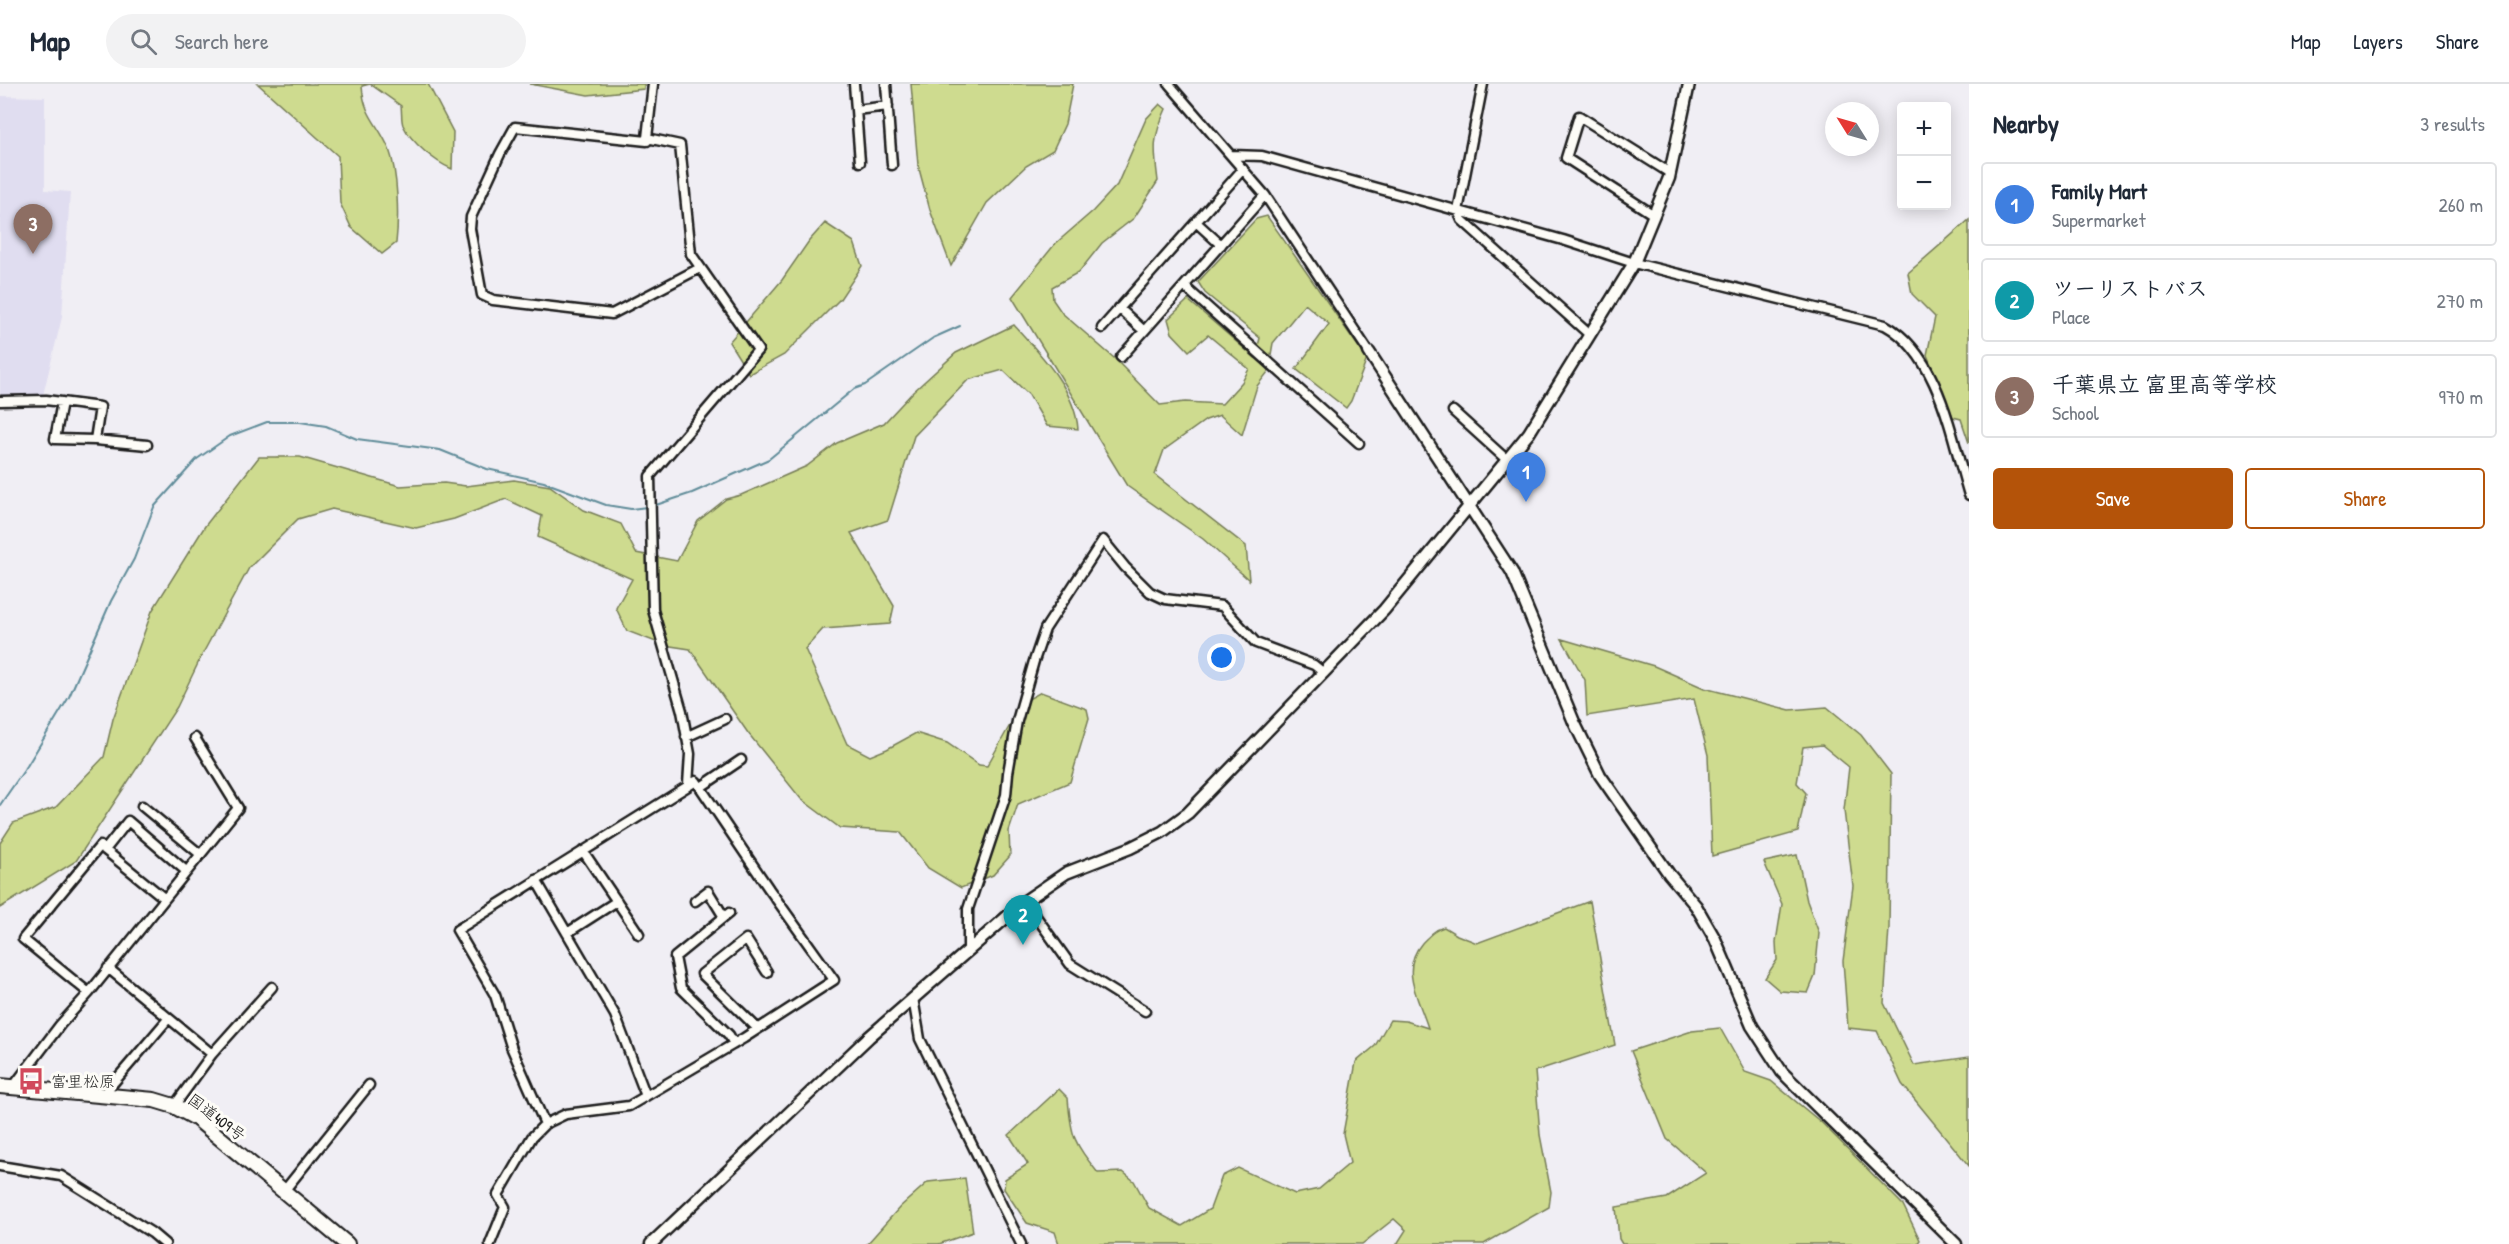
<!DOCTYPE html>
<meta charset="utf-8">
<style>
body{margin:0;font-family:"Patrick Hand","Klee One",sans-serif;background:#f2f2f3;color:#1f2937}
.controls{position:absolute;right:18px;top:18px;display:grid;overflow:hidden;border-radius:6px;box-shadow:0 3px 15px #0003}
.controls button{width:54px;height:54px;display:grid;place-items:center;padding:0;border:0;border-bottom:2px solid #e0e1e3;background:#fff;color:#1f2937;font:30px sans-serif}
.compass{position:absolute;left:1825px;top:18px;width:54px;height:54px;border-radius:50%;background:#fff;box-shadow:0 3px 15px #0003;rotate:307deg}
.you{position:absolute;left:1222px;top:574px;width:21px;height:21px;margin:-15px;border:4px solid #fff;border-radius:50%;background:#1a73e8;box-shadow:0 0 0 9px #1a73e833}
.badge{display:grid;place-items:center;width:39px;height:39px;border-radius:50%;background:#b45309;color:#fff;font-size:20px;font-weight:700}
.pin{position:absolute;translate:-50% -50px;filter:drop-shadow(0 2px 3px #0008)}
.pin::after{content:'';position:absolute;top:32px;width:21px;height:18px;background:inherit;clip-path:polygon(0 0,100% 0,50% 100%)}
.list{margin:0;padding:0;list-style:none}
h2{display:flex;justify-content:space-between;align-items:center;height:78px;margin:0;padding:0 24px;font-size:26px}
h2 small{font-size:20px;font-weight:400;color:#747a83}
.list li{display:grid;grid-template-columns:39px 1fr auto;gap:18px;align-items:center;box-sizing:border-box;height:84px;margin:0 12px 12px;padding:0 12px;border:2px solid #e0e1e3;border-radius:6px}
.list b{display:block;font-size:22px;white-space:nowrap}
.list p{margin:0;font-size:20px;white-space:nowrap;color:#747a83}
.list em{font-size:20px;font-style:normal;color:#747a83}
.actions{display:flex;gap:12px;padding:18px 24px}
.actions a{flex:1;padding:14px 0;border:2px solid #b45309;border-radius:6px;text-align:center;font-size:21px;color:#b45309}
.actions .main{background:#b45309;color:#fff}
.icon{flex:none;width:33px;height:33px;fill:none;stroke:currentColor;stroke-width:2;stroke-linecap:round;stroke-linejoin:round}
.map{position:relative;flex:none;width:1969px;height:1160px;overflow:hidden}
header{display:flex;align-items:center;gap:36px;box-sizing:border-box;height:84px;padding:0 30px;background:#fff;border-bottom:2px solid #e0e1e3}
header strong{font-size:28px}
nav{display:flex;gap:33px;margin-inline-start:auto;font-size:21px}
.search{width:420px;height:54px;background:#f2f2f3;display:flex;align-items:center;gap:15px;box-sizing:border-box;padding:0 21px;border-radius:33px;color:#747a83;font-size:22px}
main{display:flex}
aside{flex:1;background:#fff}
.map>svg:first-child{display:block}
</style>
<header>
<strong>Map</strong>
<div class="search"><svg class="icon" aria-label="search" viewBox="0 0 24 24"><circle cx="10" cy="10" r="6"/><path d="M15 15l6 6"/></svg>Search here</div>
<nav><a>Map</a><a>Layers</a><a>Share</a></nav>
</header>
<main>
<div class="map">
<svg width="1969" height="1160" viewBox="0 0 1969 1160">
<rect width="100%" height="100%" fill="#f0eef4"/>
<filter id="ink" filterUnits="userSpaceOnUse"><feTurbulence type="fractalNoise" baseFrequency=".0167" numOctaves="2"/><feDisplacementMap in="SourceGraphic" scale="12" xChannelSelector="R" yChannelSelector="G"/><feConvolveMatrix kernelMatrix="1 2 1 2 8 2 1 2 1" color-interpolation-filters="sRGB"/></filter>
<g filter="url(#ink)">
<!-- built -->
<path fill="#e0ddf0" d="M 0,12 L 45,13 L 45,106 L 70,108 L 62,233 L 43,311 L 0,312 Z"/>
<!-- green -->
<path fill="#cedb8f" stroke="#757c56" stroke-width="1.5" d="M 258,0 L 428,0 L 453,48 L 452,85 C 435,78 411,58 403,41 C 401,36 402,28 401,22 L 370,0 L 362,2 C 364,33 379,40 389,65 C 398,89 399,134 396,159 L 382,170 L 351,143 L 340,119 L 338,72 Z
M 530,0 L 644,0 L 644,5 L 588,11 Z
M 911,0 L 1073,0 L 1065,40 L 1053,66 L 1026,82 L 987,119 L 951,182 L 930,126 L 918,81 Z
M 1160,20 L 1166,25 C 1152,55 1154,65 1158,97 L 1134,134 L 1102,159 L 1079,188 L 1052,203 L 1053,216 L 1062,229 L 1114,274 L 1160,321 L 1185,318 L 1222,320 L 1242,298 L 1249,285 L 1208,251 L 1189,267 L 1172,249 L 1168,235 L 1188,216 L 1255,274 L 1260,254 L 1205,209 L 1198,198 L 1256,135 L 1267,132 L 1367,275 L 1351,317 L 1346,324 L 1296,285 L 1329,240 L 1305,220 L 1273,259 L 1268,288 L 1257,302 L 1242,351 L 1220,331 L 1206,336 L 1164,366 L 1155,391 L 1246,462 L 1249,496 L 1203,455 L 1127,402 L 1012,213 L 1055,160 L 1093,127 L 1117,101 L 1146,35 Z
M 1969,136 L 1969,359 L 1961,335 L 1953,333 L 1927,271 L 1935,233 L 1912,210 L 1908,189 Z
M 825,139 L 854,158 L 862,182 L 840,215 L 784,271 L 749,290 L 729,258 L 782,196 L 809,157 Z
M 1014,241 C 1040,270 1075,305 1078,345 L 1047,342 L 1029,311 L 1003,286 L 968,296 L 914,352 L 888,436 L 851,449 L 894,522 L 890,540 L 823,545 L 805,565 L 847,660 L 870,672 L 887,665 L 916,649 L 947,659 L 979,681 L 987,682 L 1023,618 L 1041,608 L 1087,625 L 1089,634 L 1070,698 L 1018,720 L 1009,747 L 1010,772 L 993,791 L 961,804 L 928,784 L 900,748 L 840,744 L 801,715 L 748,649 L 690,565 L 664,561 L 627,547 L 616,524 L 632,495 L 538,453 L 542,432 L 506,415 L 454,435 L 416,444 L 332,425 L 298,435 L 249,484 L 202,571 L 177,623 L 76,777 L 0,824 L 0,759 L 13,739 L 56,723 L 104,673 L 113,635 L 152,527 L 205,442 L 259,373 L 300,373 L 400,402 L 444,399 L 466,402 L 514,396 L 550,402 L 584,426 L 621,440 L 636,469 L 677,477 L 698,437 L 726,415 L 741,411 L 807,382 L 837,359 L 884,339 L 913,308 L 956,269 Z
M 1562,555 L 1654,582 L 1704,604 L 1790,626 L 1827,623 L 1861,651 L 1891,690 L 1889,844 L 1884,919 L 1914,981 L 1969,973 L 1969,1082 L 1902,1000 L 1877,947 L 1848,944 L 1843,877 L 1853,802 L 1844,726 L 1849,683 L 1822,661 L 1803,663 L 1797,699 L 1806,709 L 1798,748 L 1712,772 L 1708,671 L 1694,615 L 1587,632 L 1585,596 Z
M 1797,771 L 1807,817 L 1819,849 L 1815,892 L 1808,909 L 1780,907 L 1765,894 L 1777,876 L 1776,858 L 1782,820 L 1764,778 Z
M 1590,817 L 1615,961 L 1535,987 L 1540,1051 L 1551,1108 L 1549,1123 L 1484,1160 L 1397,1160 L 1406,1146 L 1394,1135 L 1362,1160 L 1059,1160 L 1055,1148 L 1027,1139 L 1004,1105 L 1005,1095 L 1028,1080 L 1009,1051 L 1059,1005 L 1068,1014 C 1071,1054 1074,1058 1098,1089 L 1123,1088 L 1134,1097 L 1149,1124 L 1182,1142 L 1210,1125 L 1222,1092 L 1238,1084 L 1295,1110 L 1319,1105 L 1350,1079 L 1343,1050 L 1356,978 L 1375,962 L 1390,936 L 1406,937 L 1428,944 C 1419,915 1399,886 1422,859 C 1430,851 1434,846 1444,843 L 1457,851 L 1477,859 Z
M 1720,944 L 1745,988 L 1771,997 L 1822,1039 L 1903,1121 L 1920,1156 L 1917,1160 L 1622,1160 L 1619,1155 L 1616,1123 L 1667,1114 L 1706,1089 L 1667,1055 L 1631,967 L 1692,947 Z
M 965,1094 L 973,1148 L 939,1160 L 867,1160 L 900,1123 L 928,1098 Z"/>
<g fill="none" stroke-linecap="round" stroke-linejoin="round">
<!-- stream -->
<path stroke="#608c99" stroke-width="2" d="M 653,422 L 692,409 L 769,375 L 854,305 L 865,301 L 933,254 L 960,242
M 0,721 L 27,682 L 69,613 L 111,517 L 134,475 L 154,423 L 197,375 L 230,352 L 267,338 L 300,338 L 326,342 L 357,355 L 440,366 L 487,385 L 544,398 L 606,421 L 631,425 L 647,423"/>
<defs>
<path id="minor" d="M 854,0 L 860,78
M 886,0 L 892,81
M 1169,0 L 1265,111 L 1369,268
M 1483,0 L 1458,127 L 1462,136 L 1590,251
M 856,26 L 888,22
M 647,54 L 653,0
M 1231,71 L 1262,72 L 1563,156 L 1634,179 L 1885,241 C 1940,271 1952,356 1969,411
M 1654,131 L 1566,74 L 1579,32 L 1670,89
M 1196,138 L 1221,161
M 1184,202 L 1359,359
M 1119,224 L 1144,247
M 1102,244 L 1243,85
M 1121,273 L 1265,111
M 0,317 L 46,316 L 100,323 L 95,356
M 62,318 L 55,355 L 95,356 L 147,361
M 1453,327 L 1507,376
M 686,653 L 725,635
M 688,701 L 690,670 L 682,627 L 653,526 L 650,392 L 758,266 L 691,170 L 680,61 L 647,54 L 647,57 L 515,43 L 500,70 L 471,133 L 470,145 L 482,211 L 493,216 L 612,230 L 700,184
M 701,703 L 741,676
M 142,722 L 200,770
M 105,766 L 128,737 L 186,787
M 583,767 L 639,850
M 536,796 L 615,931 L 646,1012
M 695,817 L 708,807 L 724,833
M 1025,817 L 1070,880 L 1145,927
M 729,829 L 675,873 L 681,904 L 729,951 L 734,960
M 567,849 L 617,817
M 968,866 L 968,825 L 1006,711 L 1008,689 L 1017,637 L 1034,577 L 1045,545 L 1103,456 L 1125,483 L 1150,508 L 1165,515 L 1222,522 L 1256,559 L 1314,581 L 1324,589
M 108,884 L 212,970
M 89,909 L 23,855 L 100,762 L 164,814
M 913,914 L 920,955 L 1021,1160
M 758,945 L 702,890 L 746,855 L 767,888
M 13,1003 L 60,941 L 89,909 L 238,724 L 195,654
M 103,1011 L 168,935
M 174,1022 L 212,970 L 272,903
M 0,1082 L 61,1092 L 152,1149 L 165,1160
M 284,1107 L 369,1001
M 490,1160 L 505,1123 L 498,1111 L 532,1053 L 545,1040 L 566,1030 L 629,1022 L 744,954 L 834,896 L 769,805 L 696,697 L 457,846 L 495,911 L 512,965 L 545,1040"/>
<path id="tertiary" d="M 1369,268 L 1512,488 L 1574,638 L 1600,691 L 1669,790 L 1696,822 L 1715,855 L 1752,942 L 1782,988 L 1956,1160
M 651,1160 L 869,953 L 1025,817 L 1066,789 L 1130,764 L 1162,748 L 1188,729 L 1384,526 L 1529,349 L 1634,179 L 1669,94 L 1689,0"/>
<path id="trunk" d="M 0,1002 L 154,1016 L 174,1022 L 196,1034 L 347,1160"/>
</defs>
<!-- minor casing -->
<use href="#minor" stroke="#1c1c1c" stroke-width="13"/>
<!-- tertiary casing -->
<use href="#tertiary" stroke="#1c1c1c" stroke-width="15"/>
<!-- trunk casing -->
<use href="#trunk" stroke="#1c1c1c" stroke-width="18"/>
<!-- minor -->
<use href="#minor" stroke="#fdfcf7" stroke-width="8"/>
<!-- tertiary -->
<use href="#tertiary" stroke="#fdfcf7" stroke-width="10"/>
<!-- trunk -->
<use href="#trunk" stroke="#fdfcf7" stroke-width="14"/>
</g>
</g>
<!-- icons -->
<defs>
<symbol id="bus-bare" viewBox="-9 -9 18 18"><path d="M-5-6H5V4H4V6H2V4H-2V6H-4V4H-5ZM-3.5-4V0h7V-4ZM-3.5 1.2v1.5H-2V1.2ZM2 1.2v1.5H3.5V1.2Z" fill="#d1495b" stroke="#fdfcf7" stroke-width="2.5" paint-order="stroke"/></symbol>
</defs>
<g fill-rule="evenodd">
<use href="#bus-bare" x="12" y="978" width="38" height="38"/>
</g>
<g text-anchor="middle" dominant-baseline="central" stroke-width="6" stroke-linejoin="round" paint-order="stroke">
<!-- poi labels -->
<g font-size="16" fill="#1c1c1c" stroke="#fdfcf7" text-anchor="start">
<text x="51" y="997">富里松原</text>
</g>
<!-- street labels -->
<g font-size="16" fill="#1c1c1c" stroke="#fdfcf7">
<text transform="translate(217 1033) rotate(37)">国道409号</text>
</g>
</g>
</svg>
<div class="controls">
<button>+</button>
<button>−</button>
</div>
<svg class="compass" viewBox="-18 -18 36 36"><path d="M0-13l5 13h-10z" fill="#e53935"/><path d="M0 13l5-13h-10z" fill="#747a83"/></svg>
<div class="you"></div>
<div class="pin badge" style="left:1526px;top:418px;background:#3f7fe0">1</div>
<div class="pin badge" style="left:1023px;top:861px;background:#0f9aa8">2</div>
<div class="pin badge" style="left:33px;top:170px;background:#8d6e63">3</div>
</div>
<aside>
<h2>Nearby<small>3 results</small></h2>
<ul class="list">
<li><span class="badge" style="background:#3f7fe0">1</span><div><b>Family Mart</b><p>Supermarket</p></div><em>260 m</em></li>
<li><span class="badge" style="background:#0f9aa8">2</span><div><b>ツーリストバス</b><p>Place</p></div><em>270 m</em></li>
<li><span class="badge" style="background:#8d6e63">3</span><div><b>千葉県立 富里高等学校</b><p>School</p></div><em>970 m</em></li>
</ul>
<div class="actions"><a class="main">Save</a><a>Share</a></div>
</aside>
</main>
